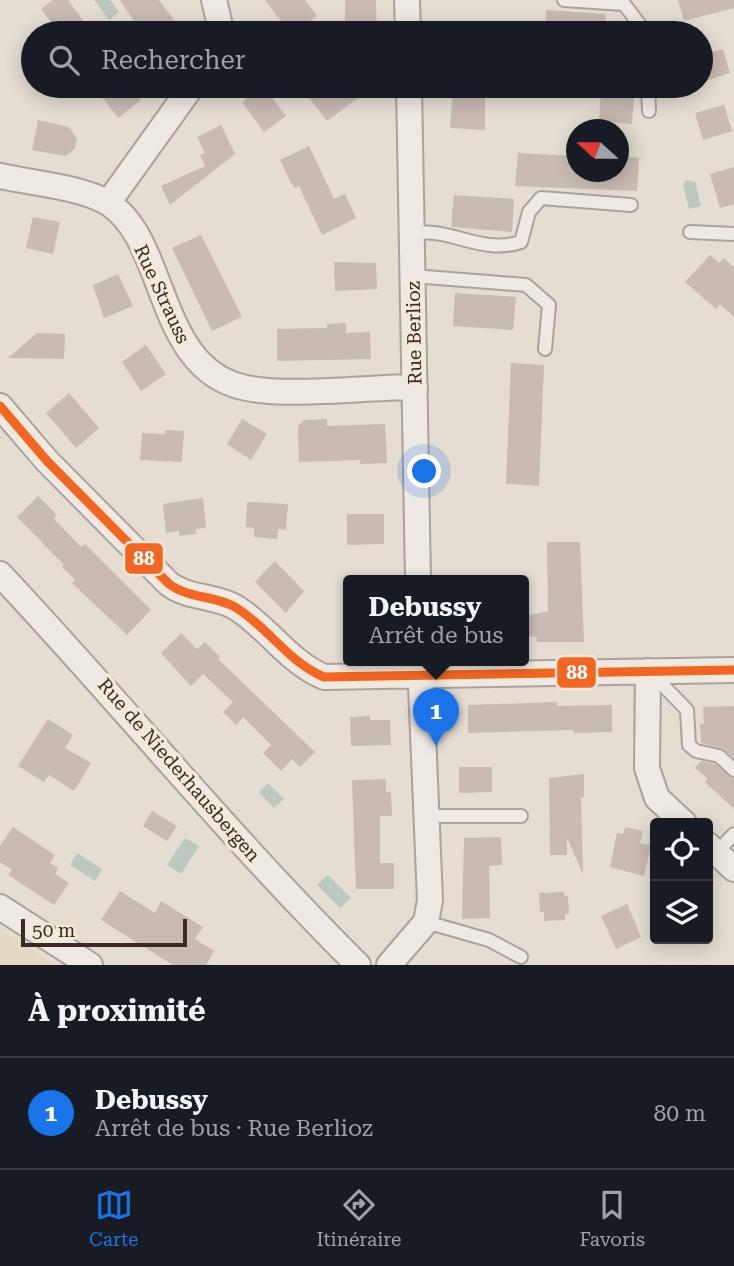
<!DOCTYPE html>
<html lang="fr">
<meta charset="utf-8">
<style>
body{margin:0;font-family:"Roboto Serif",serif;background:#242831;color:#f1f3f6}
.controls{position:absolute;right:21px;bottom:21px;display:grid;overflow:hidden;border-radius:7px;box-shadow:0 4px 18px #0003}
.controls button{width:63px;height:63px;display:grid;place-items:center;padding:0;border:0;border-bottom:2px solid #363941;background:#171b24;color:#f1f3f6;font:35px sans-serif}
.compass{position:absolute;left:566px;top:119px;width:63px;height:63px;border-radius:50%;background:#171b24;box-shadow:0 4px 18px #0003;rotate:291deg}
.scale{position:absolute;left:21px;bottom:18px;width:166px;box-sizing:border-box;padding-left:7px;border:4px solid #3a2a21;border-top:0;font-size:19px;line-height:24px;white-space:nowrap;color:#3a2a21;-webkit-text-stroke:5px #f4e9d9;paint-order:stroke}
.you{position:absolute;left:425px;top:472px;width:24px;height:24px;margin:-18px;border:5px solid #fff;border-radius:50%;background:#1a73e8;box-shadow:0 0 0 10px #1a73e833}
.badge{display:grid;place-items:center;width:46px;height:46px;border-radius:50%;background:#1a73e8;color:#fff;font-size:23px;font-weight:700}
.pin{position:absolute;translate:-50% -58px;filter:drop-shadow(0 2px 4px #0008)}
.pin::after{content:'';position:absolute;top:37px;width:24px;height:21px;background:inherit;clip-path:polygon(0 0,100% 0,50% 100%)}
.popup{position:absolute;left:343px;top:575px;width:186px;height:91px;box-sizing:border-box;display:grid;place-content:center;border-radius:7px;background:#171b24;filter:drop-shadow(0 2px 5px #0005);font-size:23px;white-space:nowrap;color:#9ea1a6}
.popup b{font-size:26px;color:#f1f3f6}
.popup::after{content:'';position:absolute;left:50%;top:100%;margin-left:-14px;border:14px solid transparent;border-top-color:#171b24}
.list{margin:0;padding:0;list-style:none}
h2{display:flex;justify-content:space-between;align-items:center;height:91px;margin:0;padding:0 28px;font-size:30px}
h2 small{font-size:23px;font-weight:400;color:#9ea1a6}
.list li{display:grid;grid-template-columns:46px 1fr auto;gap:21px;align-items:center;box-sizing:border-box;height:112px;padding:0 28px;border-top:2px solid #363941}
.list b{display:block;font-size:26px;white-space:nowrap}
.list p{margin:0;font-size:23px;white-space:nowrap;color:#9ea1a6}
.list em{font-size:23px;font-style:normal;color:#9ea1a6}
.icon{flex:none;width:38px;height:38px;fill:none;stroke:currentColor;stroke-width:2;stroke-linecap:round;stroke-linejoin:round}
.map{position:relative;flex:none;width:734px;height:965px;overflow:hidden}
.search{position:absolute;background:#171b24;box-shadow:0 4px 18px #0003;left:21px;right:21px;top:21px;height:77px;display:flex;align-items:center;gap:18px;box-sizing:border-box;padding:0 24px;border-radius:38px;color:#9ea1a6;font-size:26px}
.sheet{height:203px;background:#171b24}
nav{display:flex;justify-content:space-around;align-items:center;box-sizing:border-box;height:98px;border-top:2px solid #363941;background:#171b24;font-size:19px;color:#9ea1a6}
nav a{display:grid;justify-items:center;gap:4px}
nav .on{color:#1a73e8}
.map>svg:first-child{display:block}
</style>
<div class="map">
<svg width="734" height="965" viewBox="0 0 734 965">
<rect width="100%" height="100%" fill="#e5ddd1"/>
<!-- farmland -->
<path fill="#e3d9c3" d="M 0,929 L 55,965 L 0,965 Z"/>
<!-- water -->
<path fill="#bcc9bf" d="M 94,0 L 110,0 L 119,12 L 109,20 Z
M 686,180 L 695,182 L 701,206 L 689,209 L 683,185 Z
M 268,783 L 284,799 L 274,808 L 259,792 Z
M 185,838 L 199,846 L 181,874 L 167,865 Z
M 77,853 L 102,869 L 95,881 L 70,865 Z
M 328,875 L 351,898 L 340,908 L 317,885 Z"/>
<!-- building -->
<path fill="#c9bbb2" d="M 53,0 L 68,0 L 85,23 L 71,33 L 59,33 L 41,9 Z
M 120,0 L 159,0 L 178,25 L 166,33 L 142,33 Z
M 265,0 L 305,0 L 317,16 L 295,33 L 290,33 Z
M 345,0 L 376,0 L 377,33 L 345,33 Z
M 678,0 L 734,0 L 734,8 L 684,21 Z
M 546,10 L 606,14 L 605,33 L 545,33 Z
M 723,49 L 730,73 L 705,81 L 701,55 Z
M 94,86 L 130,86 L 141,100 L 118,118 Z
M 263,86 L 286,116 L 264,132 L 242,102 Z
M 321,86 L 374,86 L 327,121 L 308,96 Z
M 453,86 L 485,86 L 485,130 L 450,128 Z
M 601,86 L 635,86 L 632,124 L 599,121 Z
M 724,105 L 732,131 L 703,140 L 695,113 Z
M 38,120 L 69,127 L 77,139 L 75,149 L 65,156 L 32,150 Z
M 221,125 L 235,154 L 170,205 L 161,186 L 205,166 L 200,155 L 205,153 L 197,137 Z
M 309,146 L 334,199 L 345,194 L 356,218 L 322,235 L 299,186 L 295,188 L 291,183 L 280,160 Z
M 518,153 L 577,156 L 577,172 L 619,172 L 619,156 L 639,158 L 637,191 L 515,186 Z
M 734,167 L 734,204 L 720,208 L 710,174 Z
M 454,195 L 514,199 L 512,232 L 451,227 Z
M 33,217 L 60,222 L 53,254 L 26,248 Z
M 201,235 L 242,317 L 212,331 L 172,248 Z
M 710,255 L 719,263 L 724,258 L 734,268 L 734,317 L 720,304 L 716,309 L 685,282 Z
M 334,262 L 376,263 L 377,289 L 335,291 Z
M 118,274 L 133,306 L 104,318 L 93,285 Z
M 455,293 L 516,297 L 513,330 L 453,326 Z
M 346,323 L 346,333 L 370,332 L 371,359 L 277,361 L 277,329 L 327,328 L 327,324 Z
M 37,333 L 65,334 L 64,359 L 8,358 Z
M 146,345 L 166,374 L 141,391 L 122,362 Z
M 511,363 L 544,365 L 539,486 L 506,484 Z
M 69,393 L 99,428 L 76,448 L 46,413 Z
M 242,419 L 267,434 L 251,460 L 227,444 Z
M 327,419 L 327,426 L 385,424 L 387,463 L 360,464 L 360,460 L 299,462 L 298,426 L 304,420 Z
M 165,430 L 184,431 L 182,462 L 140,460 L 142,433 L 165,434 Z
M 38,496 L 57,515 L 54,519 L 81,547 L 85,544 L 151,610 L 127,635 L 72,583 L 75,580 L 62,567 L 64,565 L 17,517 Z
M 203,498 L 206,528 L 196,529 L 196,534 L 179,536 L 179,531 L 166,533 L 163,504 Z
M 247,502 L 288,504 L 286,530 L 278,529 L 277,539 L 254,537 L 254,528 L 246,527 Z
M 347,514 L 384,514 L 384,544 L 347,545 Z
M 547,542 L 580,542 L 584,642 L 537,642 L 536,637 L 527,636 L 526,616 L 548,611 Z
M 275,561 L 304,591 L 286,613 L 255,582 Z
M 181,633 L 197,649 L 205,642 L 220,657 L 218,659 L 315,752 L 300,767 L 292,759 L 281,771 L 263,753 L 271,745 L 243,717 L 236,725 L 223,712 L 233,702 L 203,674 L 191,686 L 161,653 Z
M 557,702 L 557,706 L 612,705 L 612,732 L 574,733 L 574,730 L 468,733 L 468,705 Z
M 734,706 L 734,758 L 722,748 L 701,743 L 700,724 L 704,724 L 703,707 Z
M 370,716 L 370,720 L 390,720 L 391,745 L 351,746 L 350,717 Z
M 48,719 L 73,735 L 65,748 L 91,763 L 74,791 L 49,775 L 44,782 L 18,766 Z
M 701,761 L 715,764 L 734,779 L 734,809 L 705,782 L 708,779 L 695,768 Z
M 459,767 L 492,767 L 492,792 L 459,793 Z
M 584,774 L 584,797 L 581,797 L 583,874 L 567,838 L 567,855 L 550,855 L 549,778 Z
M 386,779 L 386,792 L 391,792 L 392,816 L 380,816 L 380,863 L 394,863 L 394,889 L 356,889 L 352,780 Z
M 152,811 L 177,826 L 167,841 L 143,826 Z
M 13,827 L 55,855 L 50,863 L 58,868 L 55,874 L 69,883 L 54,905 L 8,875 L 12,870 L 0,862 L 0,846 Z
M 625,827 L 643,831 L 640,843 L 651,845 L 644,876 L 610,867 L 617,833 L 623,834 Z
M 501,837 L 502,865 L 489,866 L 490,918 L 462,919 L 464,838 Z
M 120,891 L 155,913 L 161,901 L 203,927 L 195,939 L 214,951 L 206,965 L 173,965 L 101,920 Z
M 564,892 L 564,896 L 568,896 L 569,914 L 565,914 L 565,920 L 544,921 L 544,912 L 540,912 L 539,893 Z
M 627,904 L 641,937 L 616,949 L 601,916 Z"/>
<g fill="none" stroke-linecap="round" stroke-linejoin="round">
<defs>
<path id="service" d="M 564,0 L 624,4 L 646,33
M 648,86 L 649,111
M 690,232 L 734,234
M 412,234 C 449,226 480,255 521,242 L 529,212 L 541,198 L 631,205
M 413,276 L 526,285 L 549,305 L 545,349
M 651,673 L 687,710 L 689,745 L 696,751 L 719,756 L 734,770
M 427,816 L 521,816
M 716,853 L 734,834
M 426,922 L 489,940 L 521,957"/>
<path id="minor" d="M 214,0 L 219,21 L 218,33
M 407,0 L 408,33
M 409,86 L 418,580
M 0,176 C 31,183 81,187 108,203 C 166,239 156,359 235,385 C 276,399 367,387 415,387
M 108,203 L 192,86
M 0,406 L 47,461 L 169,584 C 189,599 214,595 235,607 C 268,627 287,661 324,677 L 734,670
M 0,574 C 121,703 233,841 358,965
M 648,671 L 647,768 L 657,798 L 684,823
M 708,845 L 734,869
M 0,907 L 90,965
M 389,965 L 426,922 L 430,900 L 420,662"/>
</defs>
<!-- service casing -->
<use href="#service" stroke="#aba39a" stroke-width="16"/>
<!-- minor casing -->
<use href="#minor" stroke="#aba39a" stroke-width="28"/>
<!-- service -->
<use href="#service" stroke="#eee9e3" stroke-width="12"/>
<!-- minor -->
<use href="#minor" stroke="#eee9e3" stroke-width="24"/>
<defs>
<path id="bus-1" d="M 0,406 L 47,461 L 169,584 C 189,599 214,595 235,607 C 268,627 287,661 324,677 L 734,670"/>
</defs>
<!-- bus-1 casing -->
<use href="#bus-1" stroke="#f4e9d9" stroke-width="14"/>
<!-- bus-1 -->
<use href="#bus-1" stroke="#f26522" stroke-width="9"/>
</g>
<g text-anchor="middle" dominant-baseline="central" stroke-width="7" stroke-linejoin="round" paint-order="stroke">
<!-- street labels -->
<g font-size="19" fill="#3a2a21" stroke="#f4e9d9">
<text transform="translate(162 294) rotate(65)">Rue Strauss</text>
<text transform="translate(414 333) rotate(-91)">Rue Berlioz</text>
<text transform="translate(179 770) rotate(49)">Rue de Niederhausbergen</text>
</g>
</g>
<g stroke="#f4e9d9" stroke-width="2.5">
<rect x="124" y="542" width="40" height="33" rx="7" fill="#f26522"/>
<rect x="556" y="656" width="41" height="33" rx="7" fill="#f26522"/>
</g>
<g font-size="19" text-anchor="middle" font-weight="bold" fill="#fff">
<text x="144" y="565">88</text>
<text x="577" y="679">88</text>
</g>
</svg>
<div class="controls">
<button><svg class="icon" aria-label="locate" viewBox="0 0 24 24"><circle cx="12" cy="12" r="6"/><path d="M12 2v4M12 18v4M2 12h4M18 12h4"/></svg></button>
<button><svg class="icon" aria-label="layers" viewBox="0 0 24 24"><path d="M12 4l9 5-9 5-9-5zM3 14l9 5 9-5"/></svg></button>
</div>
<svg class="compass" viewBox="-18 -18 36 36"><path d="M0-13l5 13h-10z" fill="#e53935"/><path d="M0 13l5-13h-10z" fill="#9ea1a6"/></svg>
<div class="scale">50 m</div>
<div class="you"></div>
<div class="pin badge" style="left:436px;top:746px">1</div>
<div class="popup"><b>Debussy</b>Arrêt de bus</div>
<div class="search"><svg class="icon" aria-label="search" viewBox="0 0 24 24"><circle cx="10" cy="10" r="6"/><path d="M15 15l6 6"/></svg>Rechercher</div>
</div>
<section class="sheet">
<h2>À proximité<small></small></h2>
<ul class="list">
<li><span class="badge">1</span><div><b>Debussy</b><p>Arrêt de bus · Rue Berlioz</p></div><em>80 m</em></li>
</ul>
</section>
<nav>
<a class="on"><svg class="icon" aria-label="map" viewBox="0 0 24 24"><path d="M3 6l6-2 6 2 6-2v14l-6 2-6-2-6 2zM9 4v14M15 6v14"/></svg>Carte</a>
<a><svg class="icon" aria-label="directions" viewBox="0 0 24 24"><path d="M12 3l9 9-9 9-9-9zM9 14v-3h6M13 9l2 2-2 2"/></svg>Itinéraire</a>
<a><svg class="icon" aria-label="saved" viewBox="0 0 24 24"><path d="M7 4h10v16l-5-4-5 4z"/></svg>Favoris</a>
</nav>
